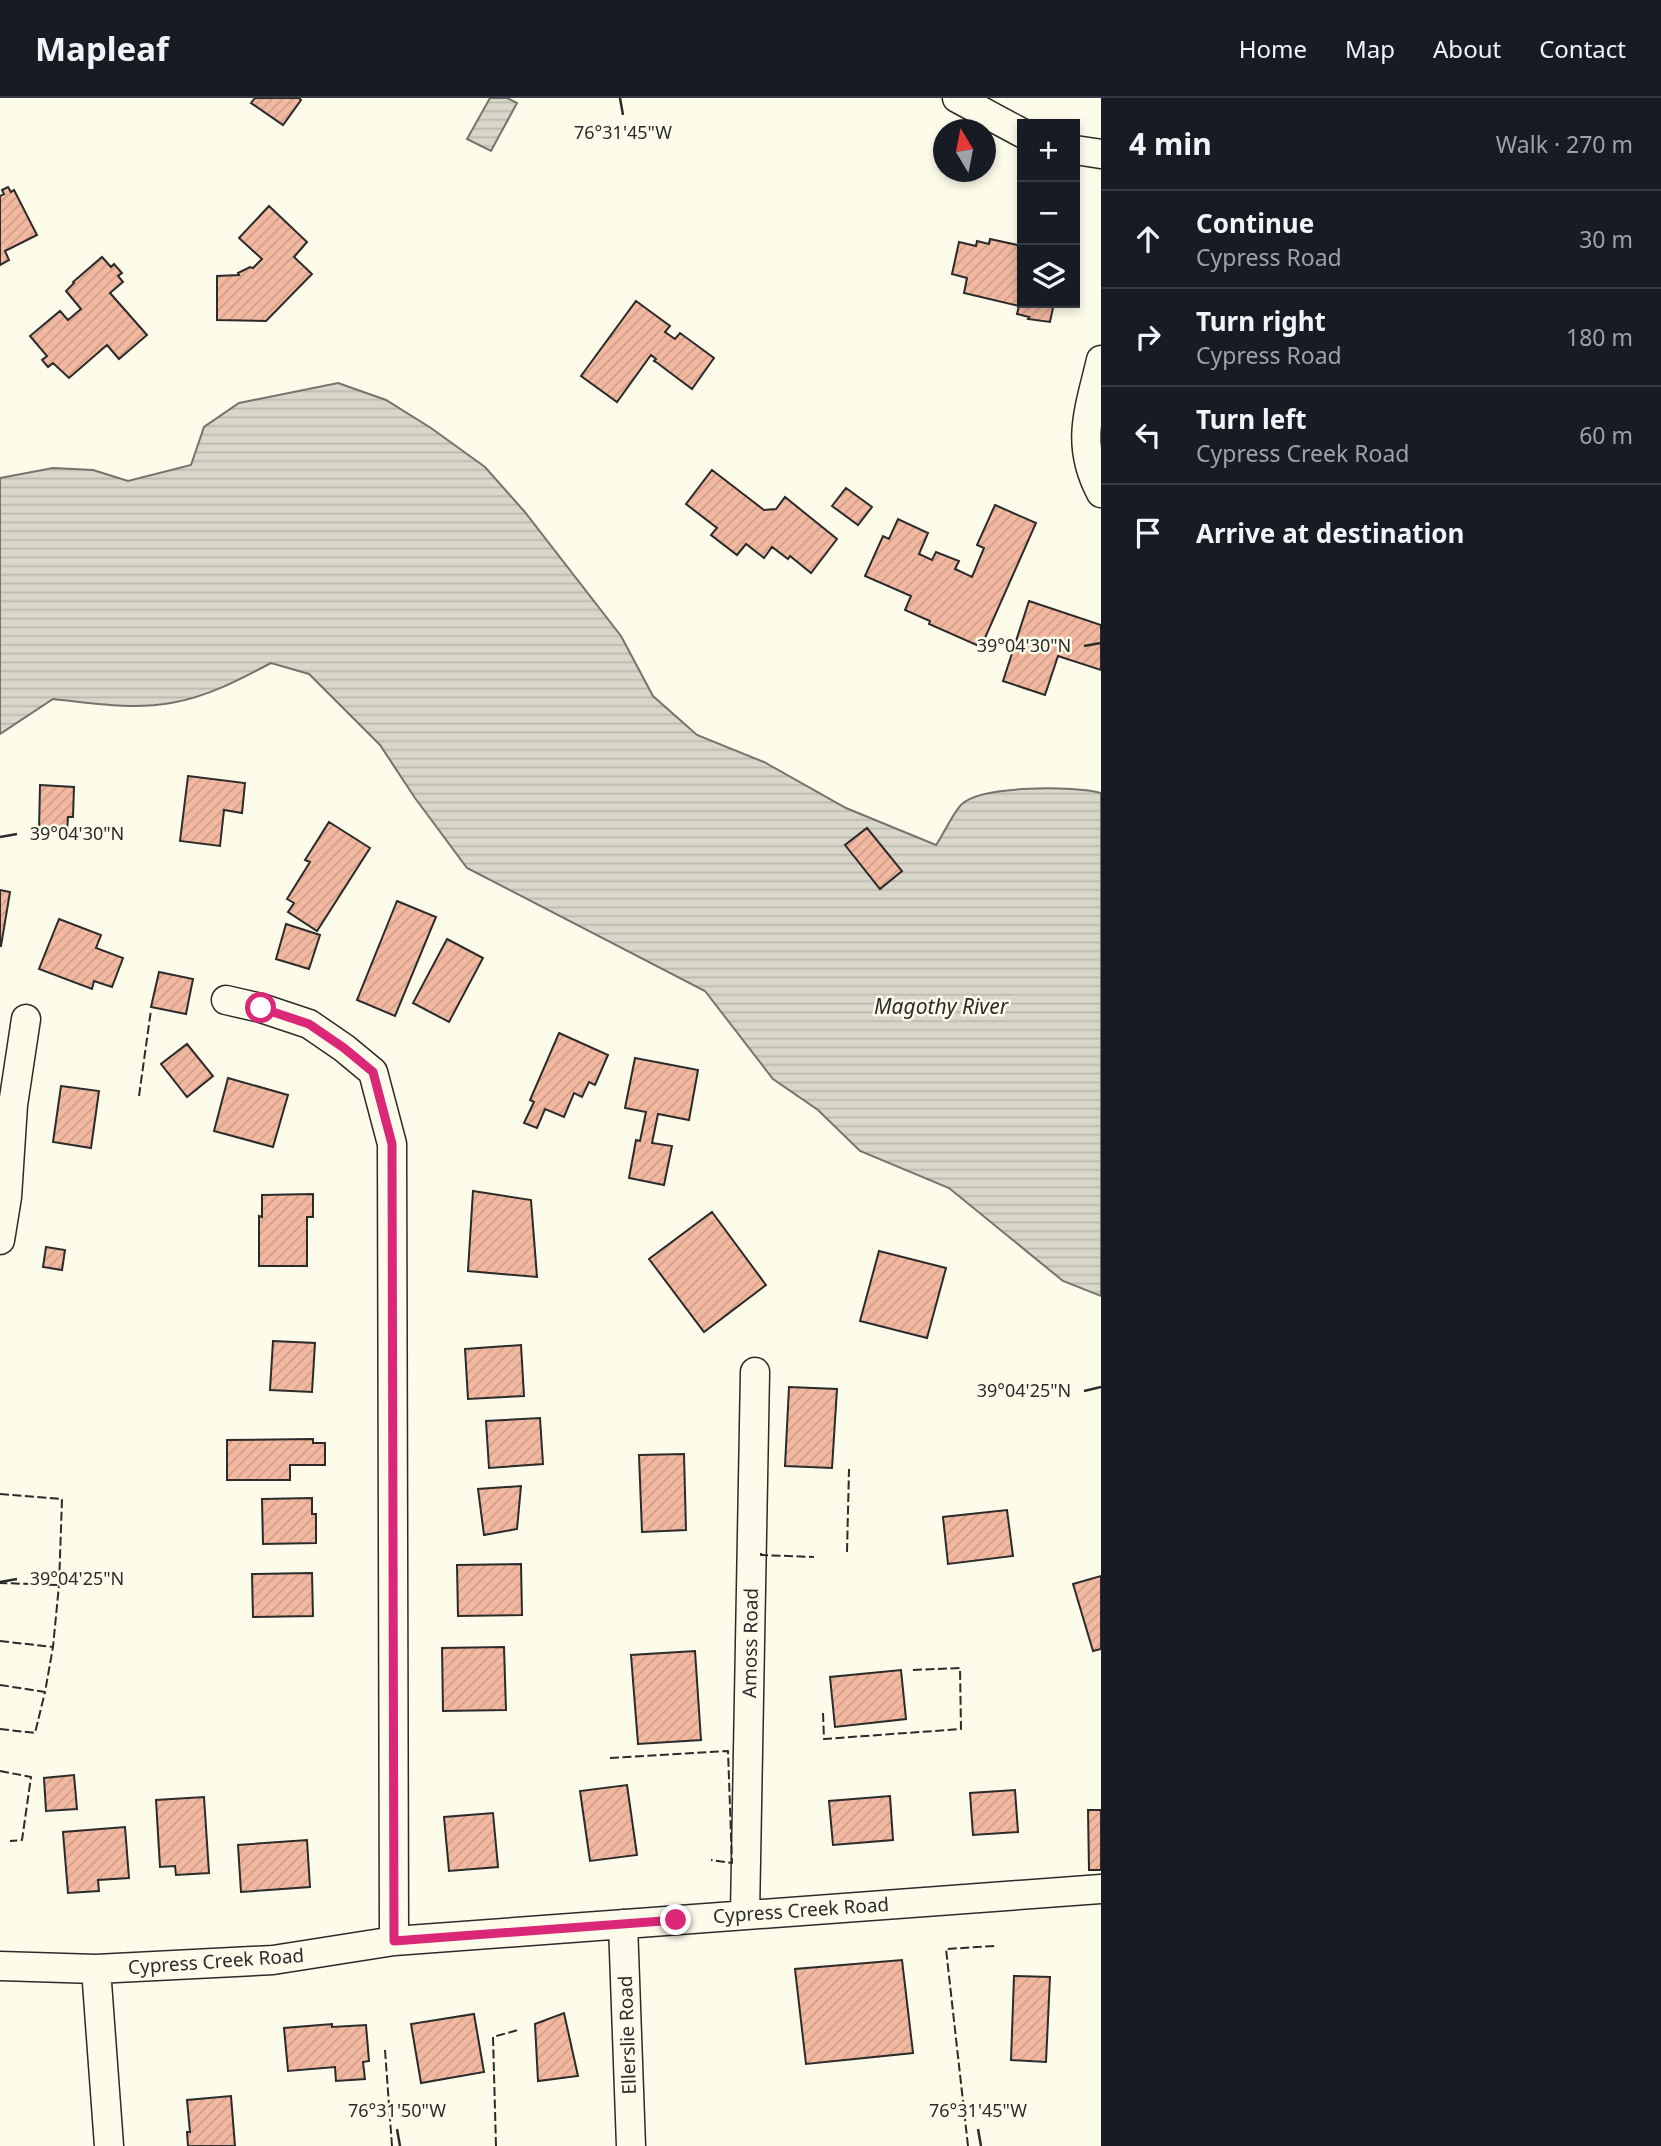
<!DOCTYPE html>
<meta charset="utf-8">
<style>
body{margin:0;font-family:"Noto Sans",sans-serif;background:#242831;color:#f1f3f6}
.controls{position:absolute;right:21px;top:21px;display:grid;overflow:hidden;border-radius:0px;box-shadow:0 4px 10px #0003}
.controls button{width:63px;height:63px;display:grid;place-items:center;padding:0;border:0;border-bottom:2px solid #363941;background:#171b24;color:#f1f3f6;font:35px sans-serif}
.compass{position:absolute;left:933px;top:21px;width:63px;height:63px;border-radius:50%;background:#171b24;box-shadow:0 4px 10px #0003;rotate:350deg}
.stop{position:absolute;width:21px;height:21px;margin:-16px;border:5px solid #db2777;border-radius:50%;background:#fff}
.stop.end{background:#db2777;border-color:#fff;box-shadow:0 2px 7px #0008}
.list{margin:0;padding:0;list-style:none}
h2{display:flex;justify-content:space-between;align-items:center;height:91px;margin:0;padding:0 28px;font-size:30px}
h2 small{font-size:23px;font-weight:400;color:#9ea1a6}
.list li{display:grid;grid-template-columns:46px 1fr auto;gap:21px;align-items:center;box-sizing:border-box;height:98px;padding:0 28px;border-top:2px solid #363941}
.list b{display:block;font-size:26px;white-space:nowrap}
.list p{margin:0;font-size:23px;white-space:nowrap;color:#9ea1a6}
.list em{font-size:23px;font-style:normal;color:#9ea1a6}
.icon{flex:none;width:38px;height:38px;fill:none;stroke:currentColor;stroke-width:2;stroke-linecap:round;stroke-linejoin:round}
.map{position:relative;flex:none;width:1101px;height:2048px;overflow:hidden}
header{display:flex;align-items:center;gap:42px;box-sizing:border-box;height:98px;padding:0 35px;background:#171b24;border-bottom:2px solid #363941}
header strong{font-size:33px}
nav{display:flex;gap:38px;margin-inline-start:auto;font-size:24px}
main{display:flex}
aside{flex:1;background:#171b24}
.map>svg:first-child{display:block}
</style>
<header>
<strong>Mapleaf</strong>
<nav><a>Home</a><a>Map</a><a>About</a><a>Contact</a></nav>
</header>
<main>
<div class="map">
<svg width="1101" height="2048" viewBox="0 0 1101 2048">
<defs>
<pattern id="water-rules" width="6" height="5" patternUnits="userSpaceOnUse" patternTransform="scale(1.75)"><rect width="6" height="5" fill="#d8d7c9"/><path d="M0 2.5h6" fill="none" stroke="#bab9ad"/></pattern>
<pattern id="building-hatch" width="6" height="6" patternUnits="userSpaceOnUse" patternTransform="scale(1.75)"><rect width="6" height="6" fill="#f2b8a0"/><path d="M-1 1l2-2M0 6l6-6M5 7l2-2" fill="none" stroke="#d09e8a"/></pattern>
</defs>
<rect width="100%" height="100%" fill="#fdfbea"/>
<!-- water -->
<path fill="url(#water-rules)" stroke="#74746e" stroke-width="2" d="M 490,0 L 507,0 L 517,5 L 491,53 L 467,41 Z
M 338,285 L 386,302 L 431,330 L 485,369 L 524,413 L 621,538 L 653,598 L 697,637 L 764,664 L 846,710 L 936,747 C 943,737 954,713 962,706 C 982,687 1075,688 1101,695 L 1101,1198 L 1063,1183 L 949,1090 L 860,1053 L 818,1012 L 773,981 L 705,893 L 467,770 L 415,700 L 380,647 L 309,576 L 271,565 C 239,582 207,599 171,605 C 132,612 92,605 53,601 L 0,636 L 0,380 L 53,370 L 93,372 L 128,383 L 191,367 L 204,329 L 239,305 Z"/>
<!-- building -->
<path fill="url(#building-hatch)" stroke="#2b2b2b" stroke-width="2" d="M 255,0 L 299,0 L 301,2 L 283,27 L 251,5 Z
M 8,89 L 11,94 L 14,92 L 37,137 L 5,153 L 9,162 L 0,167 L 0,98 L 4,96 L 2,92 Z
M 269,108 L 307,144 L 294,159 L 312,176 L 266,223 L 217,222 L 217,178 L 239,177 L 238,175 L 250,169 L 253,170 L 262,161 L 239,140 Z
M 990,141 L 1022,148 L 1022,205 L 1054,205 L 1050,224 L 1028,221 L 1029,219 L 1017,216 L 1019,208 L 964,195 L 967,180 L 952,176 L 959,144 L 976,148 L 977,143 L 989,146 Z
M 102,159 L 111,169 L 114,166 L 122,175 L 118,178 L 123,184 L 110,195 L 147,237 L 119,261 L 107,247 L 69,280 L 53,265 L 48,269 L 42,262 L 47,258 L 30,238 L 60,213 L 68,222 L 81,211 L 66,193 L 74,185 L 73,184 Z
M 636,203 L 670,228 L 665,234 L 675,241 L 680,235 L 714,260 L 692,291 L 656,264 L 654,263 L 656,261 L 651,257 L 617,304 L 581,278 Z
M 712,372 L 764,412 L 776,411 L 785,399 L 837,441 L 811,475 L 790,458 L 788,461 L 772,449 L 764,460 L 746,446 L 737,457 L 711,437 L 717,430 L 686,406 Z
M 846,390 L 872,409 L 858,427 L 832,408 Z
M 995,407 L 1036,425 L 981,549 L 929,526 L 930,523 L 905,512 L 911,498 L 865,478 L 883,438 L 889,441 L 898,421 L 928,435 L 919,456 L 932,462 L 936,454 L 959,463 L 955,471 L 972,479 L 984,450 L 977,447 Z
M 1029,503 L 1101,527 L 1101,572 L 1058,558 L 1045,597 L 1003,583 Z
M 188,678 L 245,685 L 242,715 L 224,712 L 220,748 L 180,743 Z
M 40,687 L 74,689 L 73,719 L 68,719 L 67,733 L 39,732 Z
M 329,724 L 370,750 L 317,833 L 288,814 L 294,805 L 287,801 L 310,764 L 305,762 Z
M 867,730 L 902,773 L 880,791 L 845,747 Z
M 0,792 L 10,794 L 1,848 L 0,848 Z
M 397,803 L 436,819 L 395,918 L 357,902 Z
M 59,821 L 101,837 L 96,850 L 123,860 L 112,889 L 94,883 L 92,891 L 39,871 Z
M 286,826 L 320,837 L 309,871 L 276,861 Z
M 447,841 L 483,860 L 449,924 L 413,905 Z
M 159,874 L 193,881 L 186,916 L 151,909 Z
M 559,935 L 608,957 L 595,987 L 589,984 L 582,999 L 574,995 L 564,1019 L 545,1011 L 537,1030 L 524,1025 L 534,1004 L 530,1002 Z
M 187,946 L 213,978 L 187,999 L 161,966 Z
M 635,960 L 698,972 L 689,1022 L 658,1016 L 652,1045 L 672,1048 L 664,1087 L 629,1080 L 636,1042 L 640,1043 L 646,1014 L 625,1010 Z
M 228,980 L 288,997 L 273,1049 L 214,1033 Z
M 61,988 L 99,993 L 91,1050 L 53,1044 Z
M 473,1093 L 531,1102 L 537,1179 L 468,1173 Z
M 313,1096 L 313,1119 L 307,1119 L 307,1168 L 259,1168 L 259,1118 L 262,1119 L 262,1097 Z
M 712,1114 L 766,1187 L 704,1234 L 649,1161 Z
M 46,1149 L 65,1152 L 62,1172 L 43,1169 Z
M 879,1153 L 946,1170 L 927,1240 L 860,1223 Z
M 273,1243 L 315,1245 L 312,1294 L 270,1292 Z
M 521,1247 L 524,1298 L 468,1301 L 465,1251 Z
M 789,1289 L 837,1291 L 832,1370 L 785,1368 Z
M 540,1320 L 543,1366 L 489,1370 L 486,1323 Z
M 313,1341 L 313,1345 L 325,1345 L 325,1367 L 290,1367 L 290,1382 L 227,1382 L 227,1342 Z
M 684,1356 L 686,1432 L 642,1434 L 639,1357 Z
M 521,1388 L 517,1431 L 484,1437 L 478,1391 Z
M 312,1400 L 312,1416 L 316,1416 L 316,1445 L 263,1446 L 262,1401 Z
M 1007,1412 L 1013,1458 L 948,1466 L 943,1419 Z
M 521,1466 L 522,1517 L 458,1518 L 457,1467 Z
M 312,1475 L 313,1518 L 253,1519 L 252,1476 Z
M 1101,1478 L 1101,1551 L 1093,1553 L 1073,1486 Z
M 504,1549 L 506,1612 L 443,1613 L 442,1550 Z
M 695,1553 L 701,1642 L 638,1646 L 631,1557 Z
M 901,1572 L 906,1621 L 835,1629 L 830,1579 Z
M 74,1677 L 77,1711 L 46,1713 L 44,1680 Z
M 627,1687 L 637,1757 L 590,1763 L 580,1693 Z
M 1015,1692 L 1018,1734 L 973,1737 L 970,1695 Z
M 890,1698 L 893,1742 L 833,1747 L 829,1703 Z
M 204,1699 L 209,1775 L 176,1777 L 175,1768 L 160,1769 L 156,1702 Z
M 1088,1712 L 1101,1712 L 1101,1772 L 1089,1772 Z
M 493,1715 L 498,1769 L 449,1773 L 444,1719 Z
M 125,1729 L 129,1780 L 98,1782 L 99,1793 L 68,1795 L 63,1734 Z
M 307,1742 L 310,1789 L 241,1794 L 238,1747 Z
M 902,1862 L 913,1955 L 806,1966 L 795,1871 Z
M 1014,1878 L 1050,1879 L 1046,1964 L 1011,1962 Z
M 564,1915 L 578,1978 L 538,1983 L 535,1926 Z
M 474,1916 L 484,1974 L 421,1985 L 411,1926 Z
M 332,1926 L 332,1929 L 366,1927 L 369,1963 L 363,1964 L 365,1981 L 336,1983 L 335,1969 L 288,1973 L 284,1930 Z
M 231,1998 L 235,2048 L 188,2048 L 187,2034 L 190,2034 L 187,2002 Z"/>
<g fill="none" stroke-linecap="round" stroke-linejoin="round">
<defs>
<path id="street" d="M 957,0 L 1022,35
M 1075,52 L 1101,56
M 1101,262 C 1089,313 1075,346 1101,395
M 226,902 L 261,910 L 309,926 L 344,950 L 373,974 L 392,1046 L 394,1843
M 0,1142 L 7,1099 L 13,1007 L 26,921
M 745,1816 L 755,1274
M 623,1826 L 631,2048
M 0,1868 L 96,1871 L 273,1862 L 394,1843 L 1101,1791
M 96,1871 L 109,2048"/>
</defs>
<!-- street casing -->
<use href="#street" stroke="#2b2b2b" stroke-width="31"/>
<!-- street -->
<use href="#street" stroke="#fdfbea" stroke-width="28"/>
<!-- fence -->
<path stroke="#2b2b2b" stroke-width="2" stroke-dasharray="9 3.5" stroke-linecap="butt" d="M 139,998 L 151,912
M 0,1396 L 62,1401 L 59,1487 L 0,1485
M 847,1454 L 849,1371
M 761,1455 L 761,1457 L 814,1459
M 0,1543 L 53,1549 L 59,1487
M 0,1587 L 45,1594 L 53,1549
M 823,1615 L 824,1641 L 961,1631 L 960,1570 L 910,1572
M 0,1631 L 35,1635 L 45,1594
M 610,1660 L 728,1653 L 732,1765 L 711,1762
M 0,1673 L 31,1679 L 22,1742 L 10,1743
M 385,1952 L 392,2048
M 496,2048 L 493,1939 L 518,1932
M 968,2048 L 946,1851 L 995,1848"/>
</g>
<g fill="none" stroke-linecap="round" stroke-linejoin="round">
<!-- route -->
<path stroke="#db2777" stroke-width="9" d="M 261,910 L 309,926 L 344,950 L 373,974 L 392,1046 L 394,1843 L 676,1822"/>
</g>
<!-- ticks -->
<path fill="none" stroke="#2b2b2b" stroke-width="2.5" d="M 620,0 L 623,17M 1084,548 L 1101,545M 0,739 L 17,736M 1084,1293 L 1101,1289M 0,1484 L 17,1481M 397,2031 L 400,2048M 978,2031 L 981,2048"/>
<g text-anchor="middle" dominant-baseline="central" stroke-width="5" stroke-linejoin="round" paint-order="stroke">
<!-- street labels -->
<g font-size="19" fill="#2b2b2b" stroke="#fdfbea">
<text transform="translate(750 1545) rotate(-89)">Amoss Road</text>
<text transform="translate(801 1812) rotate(-4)">Cypress Creek Road</text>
<text transform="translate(216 1863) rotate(-4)">Cypress Creek Road</text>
<text transform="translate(627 1937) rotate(-92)">Ellerslie Road</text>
</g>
<!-- water labels -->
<g font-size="21" font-style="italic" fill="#2b2b2b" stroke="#fdfbea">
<text x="941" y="908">Magothy River</text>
</g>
</g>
<g font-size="18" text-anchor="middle" fill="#2b2b2b" stroke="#fdfbea" stroke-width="5" stroke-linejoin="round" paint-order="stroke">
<text x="623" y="41">76°31'45"W</text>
<text x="1024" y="554">39°04'30"N</text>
<text x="77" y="742">39°04'30"N</text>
<text x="1024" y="1299">39°04'25"N</text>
<text x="77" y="1487">39°04'25"N</text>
<text x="397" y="2019">76°31'50"W</text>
<text x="978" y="2019">76°31'45"W</text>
</g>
</svg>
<div class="controls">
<button>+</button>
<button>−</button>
<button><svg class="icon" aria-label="layers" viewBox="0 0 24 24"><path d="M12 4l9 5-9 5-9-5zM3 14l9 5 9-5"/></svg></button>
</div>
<svg class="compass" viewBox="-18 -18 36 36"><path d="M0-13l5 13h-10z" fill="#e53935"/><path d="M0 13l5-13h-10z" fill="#9ea1a6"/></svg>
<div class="stop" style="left:261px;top:910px"></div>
<div class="stop end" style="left:676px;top:1822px"></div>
</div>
<aside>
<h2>4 min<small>Walk · 270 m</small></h2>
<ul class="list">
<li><svg class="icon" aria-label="ahead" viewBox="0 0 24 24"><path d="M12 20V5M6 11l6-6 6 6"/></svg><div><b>Continue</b><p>Cypress Road</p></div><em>30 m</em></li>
<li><svg class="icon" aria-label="right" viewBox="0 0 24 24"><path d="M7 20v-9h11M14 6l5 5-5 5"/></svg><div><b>Turn right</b><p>Cypress Road</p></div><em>180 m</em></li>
<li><svg class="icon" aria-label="left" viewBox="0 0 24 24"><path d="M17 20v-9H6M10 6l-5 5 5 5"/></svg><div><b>Turn left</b><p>Cypress Creek Road</p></div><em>60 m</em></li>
<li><svg class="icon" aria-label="arrive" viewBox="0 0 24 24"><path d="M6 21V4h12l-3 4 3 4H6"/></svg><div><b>Arrive at destination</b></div></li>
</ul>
</aside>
</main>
